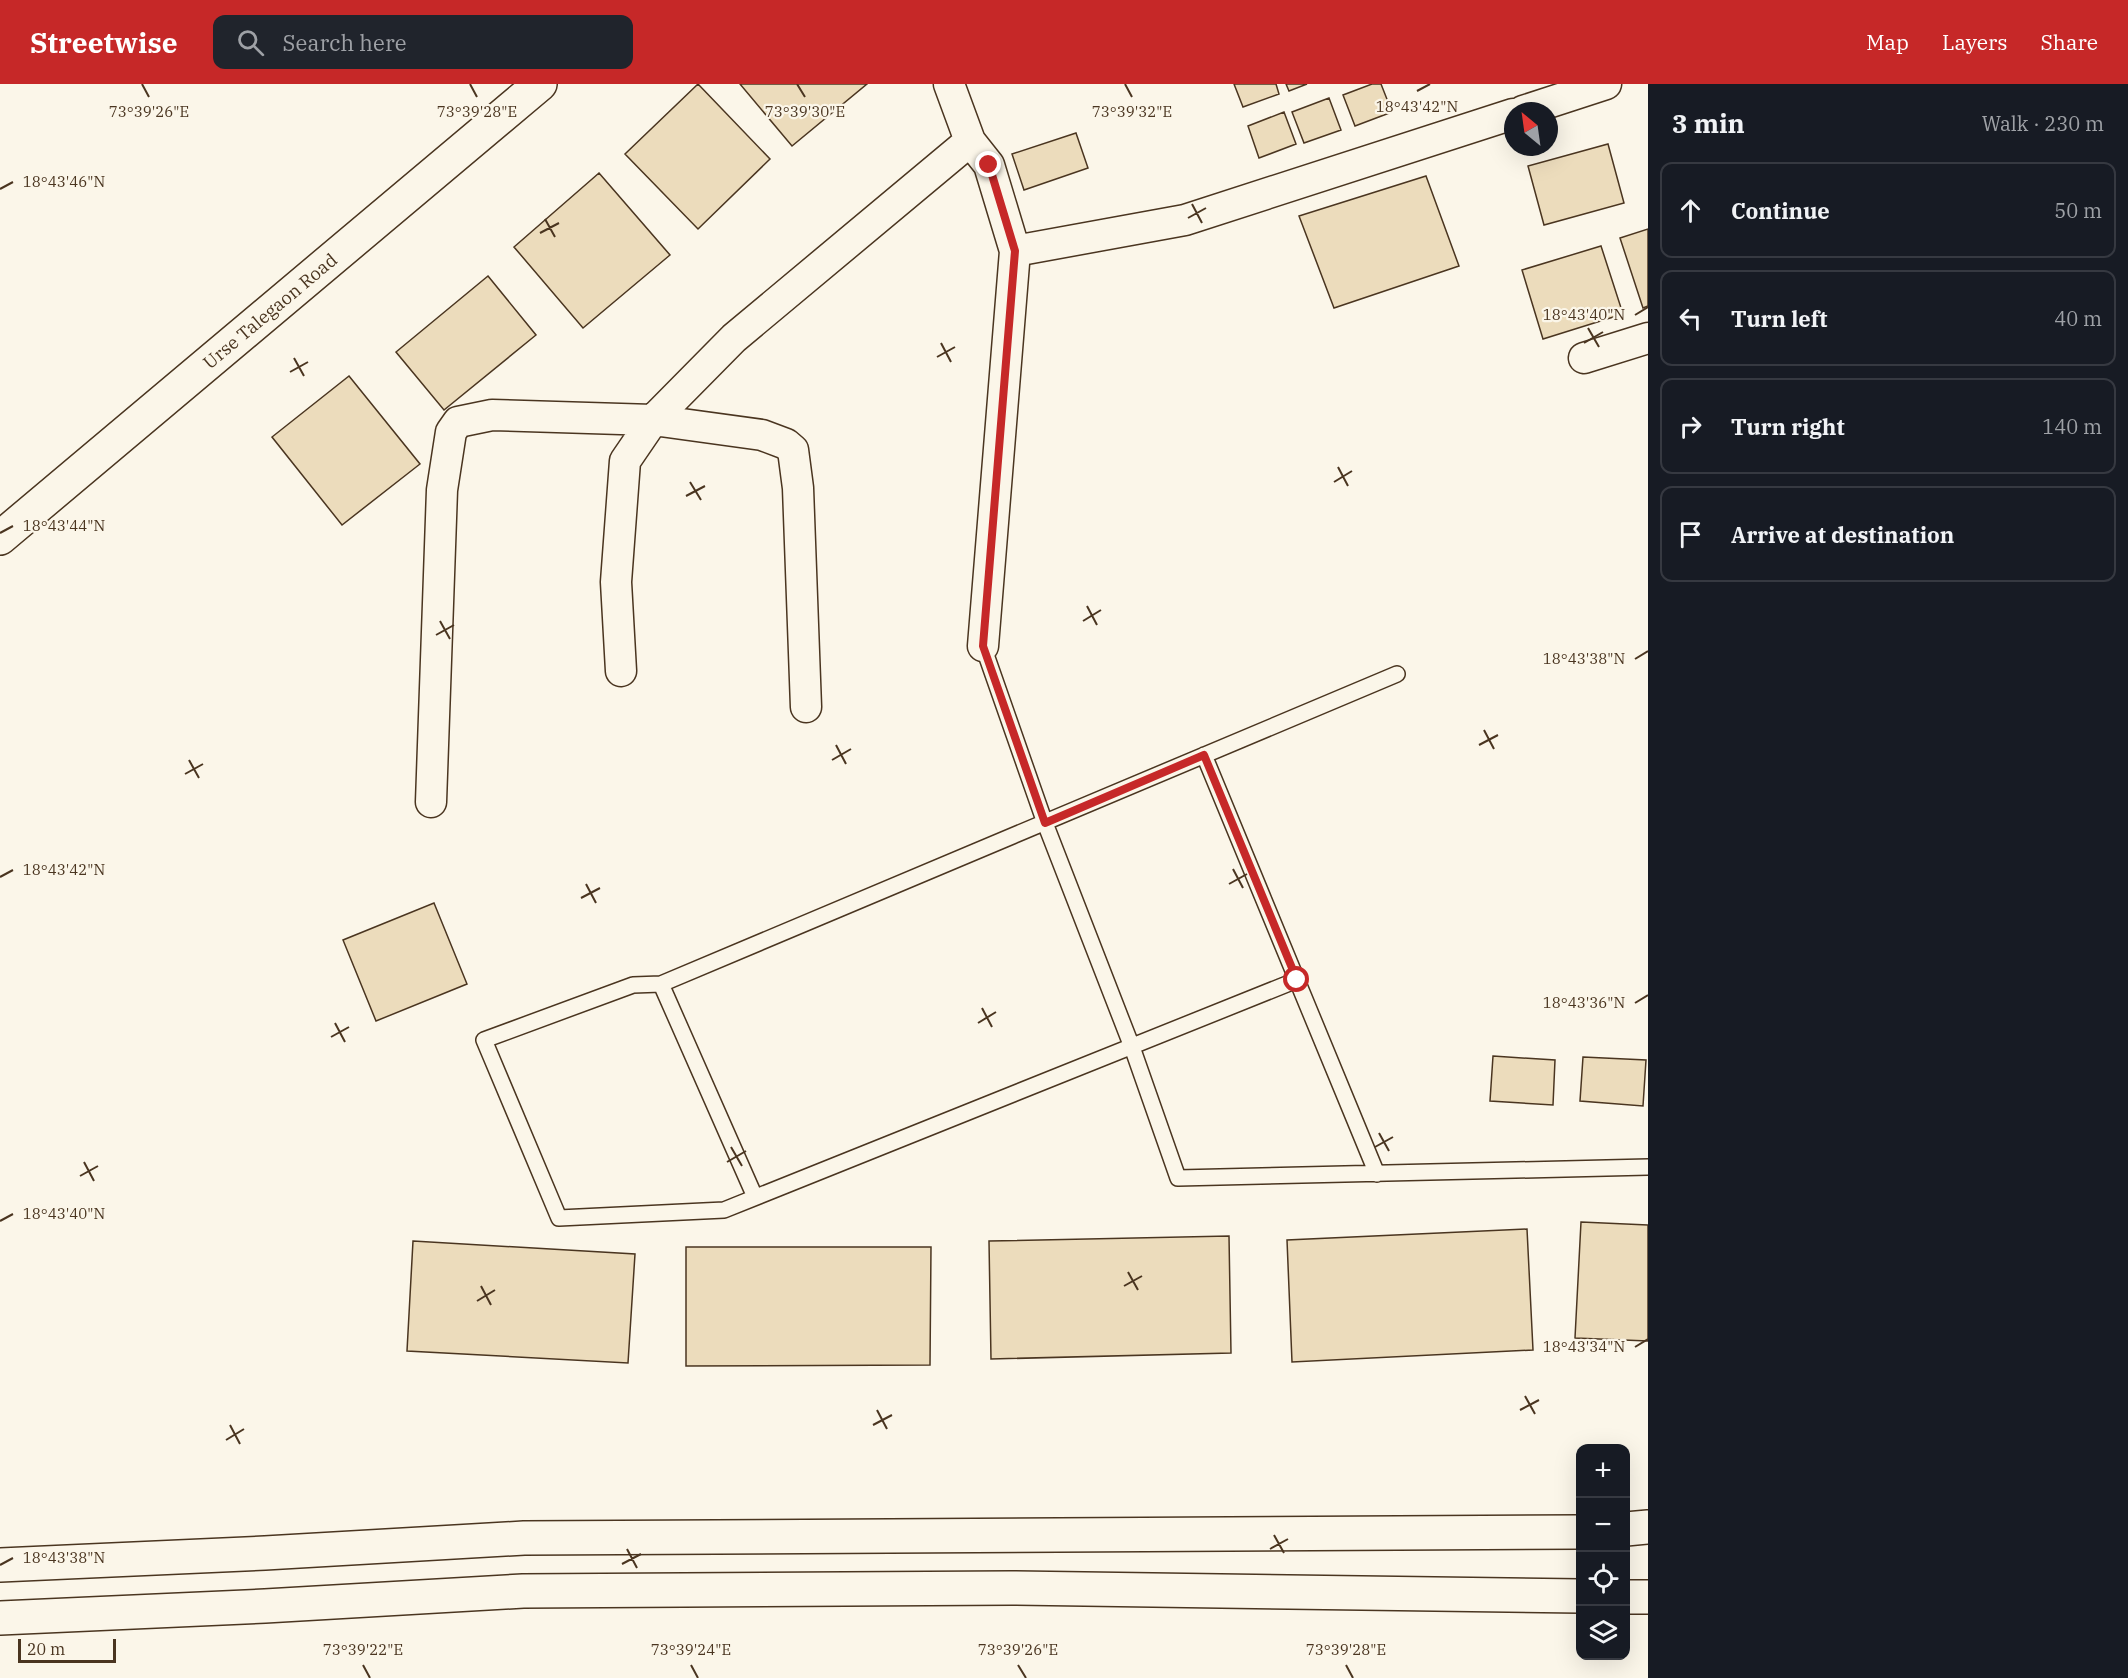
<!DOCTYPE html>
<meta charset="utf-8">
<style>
body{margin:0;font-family:"IBM Plex Serif",serif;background:#20242c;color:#f1f3f6}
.controls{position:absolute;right:18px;bottom:18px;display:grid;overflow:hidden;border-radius:12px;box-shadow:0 6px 24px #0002}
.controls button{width:54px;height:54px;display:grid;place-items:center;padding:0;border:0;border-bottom:2px solid #363941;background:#171b24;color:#f1f3f6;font:30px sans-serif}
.compass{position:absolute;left:1504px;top:18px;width:54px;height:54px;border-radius:50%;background:#171b24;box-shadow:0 6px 24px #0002;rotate:331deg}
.scale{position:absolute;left:18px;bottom:15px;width:98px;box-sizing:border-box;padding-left:6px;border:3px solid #4a3520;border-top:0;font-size:16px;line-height:21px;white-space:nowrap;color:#4a3520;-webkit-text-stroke:4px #fbf6e9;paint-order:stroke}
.stop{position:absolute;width:18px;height:18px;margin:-14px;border:4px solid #c62828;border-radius:50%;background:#fff}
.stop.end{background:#c62828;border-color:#fff;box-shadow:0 2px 6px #0008}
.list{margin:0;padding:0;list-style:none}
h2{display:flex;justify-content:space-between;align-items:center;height:78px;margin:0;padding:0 24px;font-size:26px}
h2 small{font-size:20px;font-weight:400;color:#9ea1a6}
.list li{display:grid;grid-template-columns:39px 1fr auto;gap:18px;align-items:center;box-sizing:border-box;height:96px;margin:0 12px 12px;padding:0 12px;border:2px solid #363941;border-radius:12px}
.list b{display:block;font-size:22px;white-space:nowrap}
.list em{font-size:20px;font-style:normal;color:#9ea1a6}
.icon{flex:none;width:33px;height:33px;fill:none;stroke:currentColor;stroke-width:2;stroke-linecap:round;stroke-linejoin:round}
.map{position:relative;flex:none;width:1648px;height:1594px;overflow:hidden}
header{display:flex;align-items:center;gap:36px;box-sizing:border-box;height:84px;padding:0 30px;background:#c62828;color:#fff}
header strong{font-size:28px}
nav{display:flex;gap:33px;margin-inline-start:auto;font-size:21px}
.search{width:420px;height:54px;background:#20242c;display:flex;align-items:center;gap:15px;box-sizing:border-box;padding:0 21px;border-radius:12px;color:#9ea1a6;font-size:22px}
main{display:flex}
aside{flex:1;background:#171b24}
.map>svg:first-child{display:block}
</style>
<header>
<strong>Streetwise</strong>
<div class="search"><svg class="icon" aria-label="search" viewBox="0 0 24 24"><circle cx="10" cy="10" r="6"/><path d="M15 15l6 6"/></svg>Search here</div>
<nav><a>Map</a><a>Layers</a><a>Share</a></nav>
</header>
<main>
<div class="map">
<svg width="1648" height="1594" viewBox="0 0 1648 1594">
<rect width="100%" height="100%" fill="#fbf6e9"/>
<!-- building -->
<path fill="#ecdcbc" stroke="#4a3520" stroke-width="1.5" d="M 698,0 L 770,75 L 698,145 L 625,70 Z
M 740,0 L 867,0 L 792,62 Z
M 1234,0 L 1276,0 L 1279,10 L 1243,23 Z
M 1286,0 L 1307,0 L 1289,7 Z
M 1372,0 L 1381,0 L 1392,28 L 1355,42 L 1343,11 Z
M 1329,14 L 1341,46 L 1304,59 L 1292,28 Z
M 1284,28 L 1296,60 L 1259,74 L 1248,42 Z
M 1076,49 L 1088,84 L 1024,106 L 1012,70 Z
M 1608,60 L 1624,119 L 1544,141 L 1528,82 Z
M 599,89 L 670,171 L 583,244 L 514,163 Z
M 1426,92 L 1459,182 L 1334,224 L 1299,132 Z
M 1648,145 L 1648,222 L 1643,224 L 1620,154 Z
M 1601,162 L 1623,230 L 1543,255 L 1522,186 Z
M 488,192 L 536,251 L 444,326 L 396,268 Z
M 349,292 L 420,380 L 342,441 L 272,353 Z
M 434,819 L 467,900 L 376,937 L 343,856 Z
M 1493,972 L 1555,976 L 1553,1021 L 1490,1017 Z
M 1583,973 L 1646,976 L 1643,1022 L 1580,1017 Z
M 1581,1138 L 1648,1141 L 1648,1257 L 1575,1254 Z
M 1527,1145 L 1533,1266 L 1292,1278 L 1287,1156 Z
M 1229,1152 L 1231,1269 L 991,1275 L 989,1157 Z
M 413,1157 L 635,1170 L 628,1279 L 407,1267 Z
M 686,1163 L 931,1163 L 930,1281 L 686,1282 Z"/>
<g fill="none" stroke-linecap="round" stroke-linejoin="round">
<defs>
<path id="service" d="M 983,562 L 1045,739 L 1132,963 L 1178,1094 L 1648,1083
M 1204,671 L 1377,1090
M 1297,896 L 724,1126 L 559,1134 L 484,956 L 633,901 L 661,900 L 1397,590
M 661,900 L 755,1113"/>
<path id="minor" d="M 949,0 L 970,57 L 989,81 L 1015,167 L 983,562
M 1523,27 L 1606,0
M 1015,167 L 1185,136 L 1513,30
M 1584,274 L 1648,254
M 621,587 L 616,498 L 625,377 L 653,336 L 734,254 L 970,57
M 431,718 L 442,406 L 451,348 L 458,338 L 492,331 L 653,336 L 762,351 L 786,360 L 793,366 L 798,404 L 806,623"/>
<path id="trunk" d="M 0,454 L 540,0
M 1626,1445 L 1648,1443
M 0,1481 L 265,1469 L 524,1454 L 1580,1448
M 1626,1513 L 1648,1513
M 0,1534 L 265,1522 L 523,1507 L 1011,1504 L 1580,1512"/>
</defs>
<!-- service casing -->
<use href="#service" stroke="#4a3520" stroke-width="18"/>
<!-- minor casing -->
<use href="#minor" stroke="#4a3520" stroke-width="33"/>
<!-- trunk casing -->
<use href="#trunk" stroke="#4a3520" stroke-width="36"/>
<!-- service -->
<use href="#service" stroke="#fbf6e9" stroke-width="15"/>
<!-- minor -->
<use href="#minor" stroke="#fbf6e9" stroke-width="30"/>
<!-- trunk -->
<use href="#trunk" stroke="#fbf6e9" stroke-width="33"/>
</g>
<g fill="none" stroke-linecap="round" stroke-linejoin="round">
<!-- route -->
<path stroke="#c62828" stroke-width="8" d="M 989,81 L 1015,167 L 983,562 L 1045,739 L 1204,671 L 1297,896"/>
</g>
<!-- ticks -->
<path fill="none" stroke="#4a3520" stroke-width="2" d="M 142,0 L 149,13M 470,0 L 477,13M 797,0 L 805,13M 1125,0 L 1132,13M 1417,7 L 1430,0M 0,105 L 13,98M 1192,120 L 1202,139M 1188,134 L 1206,124M 545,135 L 555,153M 540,149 L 559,139M 1635,231 L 1648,223M 1588,244 L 1599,263M 941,259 L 951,278M 1584,259 L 1603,248M 937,273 L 955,263M 294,274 L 304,292M 290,288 L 308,278M 1338,383 L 1348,402M 690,398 L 701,416M 1334,398 L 1352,387M 686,412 L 705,402M 0,449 L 13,442M 1087,522 L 1097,541M 440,537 L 450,555M 1083,537 L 1101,526M 436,551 L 454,541M 1635,575 L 1648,567M 1484,646 L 1494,665M 836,661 L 846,680M 1479,661 L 1498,651M 189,676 L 199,694M 832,676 L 851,665M 185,690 L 203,680M 1233,785 L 1243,804M 0,793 L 13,786M 586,800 L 596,819M 1229,800 L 1247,790M 581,814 L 600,804M 1635,919 L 1648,911M 982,924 L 992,943M 335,939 L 345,958M 978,939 L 996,928M 331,953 L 349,943M 1379,1049 L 1389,1067M 731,1063 L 742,1082M 1375,1063 L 1393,1053M 84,1078 L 94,1097M 727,1078 L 746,1067M 80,1092 L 98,1082M 0,1137 L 13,1130M 1128,1188 L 1138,1206M 481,1202 L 491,1221M 1124,1202 L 1142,1192M 477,1217 L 495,1206M 1635,1263 L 1648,1255M 1525,1312 L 1535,1330M 877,1326 L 887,1345M 1520,1326 L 1539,1316M 230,1341 L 240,1360M 873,1341 L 892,1331M 226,1356 L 244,1345M 1274,1451 L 1284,1469M 627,1465 L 637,1484M 1270,1465 L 1288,1455M 622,1480 L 641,1470M 0,1481 L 13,1474M 363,1581 L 370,1594M 691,1581 L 698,1594M 1018,1581 L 1026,1594M 1346,1581 L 1353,1594"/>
<g text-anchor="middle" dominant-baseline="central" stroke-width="4.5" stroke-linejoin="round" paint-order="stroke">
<!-- street labels -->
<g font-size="18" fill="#4a3520" stroke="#fbf6e9">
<text transform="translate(270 227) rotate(-40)">Urse Talegaon Road</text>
</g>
</g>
<g font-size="15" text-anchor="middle" fill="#4a3520" stroke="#fbf6e9" stroke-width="4.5" stroke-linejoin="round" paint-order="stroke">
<text x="1417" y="28">18°43'42"N</text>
<text x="149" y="33">73°39'26"E</text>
<text x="477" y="33">73°39'28"E</text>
<text x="805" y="33">73°39'30"E</text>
<text x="1132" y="33">73°39'32"E</text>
<text x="64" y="103">18°43'46"N</text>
<text x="1584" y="236">18°43'40"N</text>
<text x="64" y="447">18°43'44"N</text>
<text x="1584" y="580">18°43'38"N</text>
<text x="64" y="791">18°43'42"N</text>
<text x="1584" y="924">18°43'36"N</text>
<text x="64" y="1135">18°43'40"N</text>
<text x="1584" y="1268">18°43'34"N</text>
<text x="64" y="1479">18°43'38"N</text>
<text x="363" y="1571">73°39'22"E</text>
<text x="691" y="1571">73°39'24"E</text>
<text x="1018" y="1571">73°39'26"E</text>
<text x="1346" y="1571">73°39'28"E</text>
</g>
</svg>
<div class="controls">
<button>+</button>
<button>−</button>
<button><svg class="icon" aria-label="locate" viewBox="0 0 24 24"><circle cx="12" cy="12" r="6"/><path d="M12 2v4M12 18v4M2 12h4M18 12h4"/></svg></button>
<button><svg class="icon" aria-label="layers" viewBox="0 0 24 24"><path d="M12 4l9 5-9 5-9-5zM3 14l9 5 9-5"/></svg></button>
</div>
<svg class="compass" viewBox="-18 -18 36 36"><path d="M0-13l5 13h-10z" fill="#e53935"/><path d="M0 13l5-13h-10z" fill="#9ea1a6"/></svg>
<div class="scale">20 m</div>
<div class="stop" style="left:1297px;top:896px"></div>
<div class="stop end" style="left:989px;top:81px"></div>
</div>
<aside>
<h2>3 min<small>Walk · 230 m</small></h2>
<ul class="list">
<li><svg class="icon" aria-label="ahead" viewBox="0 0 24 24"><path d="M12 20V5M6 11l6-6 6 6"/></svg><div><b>Continue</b></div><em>50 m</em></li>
<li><svg class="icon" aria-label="left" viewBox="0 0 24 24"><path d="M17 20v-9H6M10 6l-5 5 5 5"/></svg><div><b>Turn left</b></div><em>40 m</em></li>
<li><svg class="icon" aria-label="right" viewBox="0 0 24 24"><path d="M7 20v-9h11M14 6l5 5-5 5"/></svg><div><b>Turn right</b></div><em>140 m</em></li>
<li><svg class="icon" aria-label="arrive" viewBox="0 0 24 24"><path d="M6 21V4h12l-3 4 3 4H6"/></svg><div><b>Arrive at destination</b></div></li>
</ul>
</aside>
</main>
